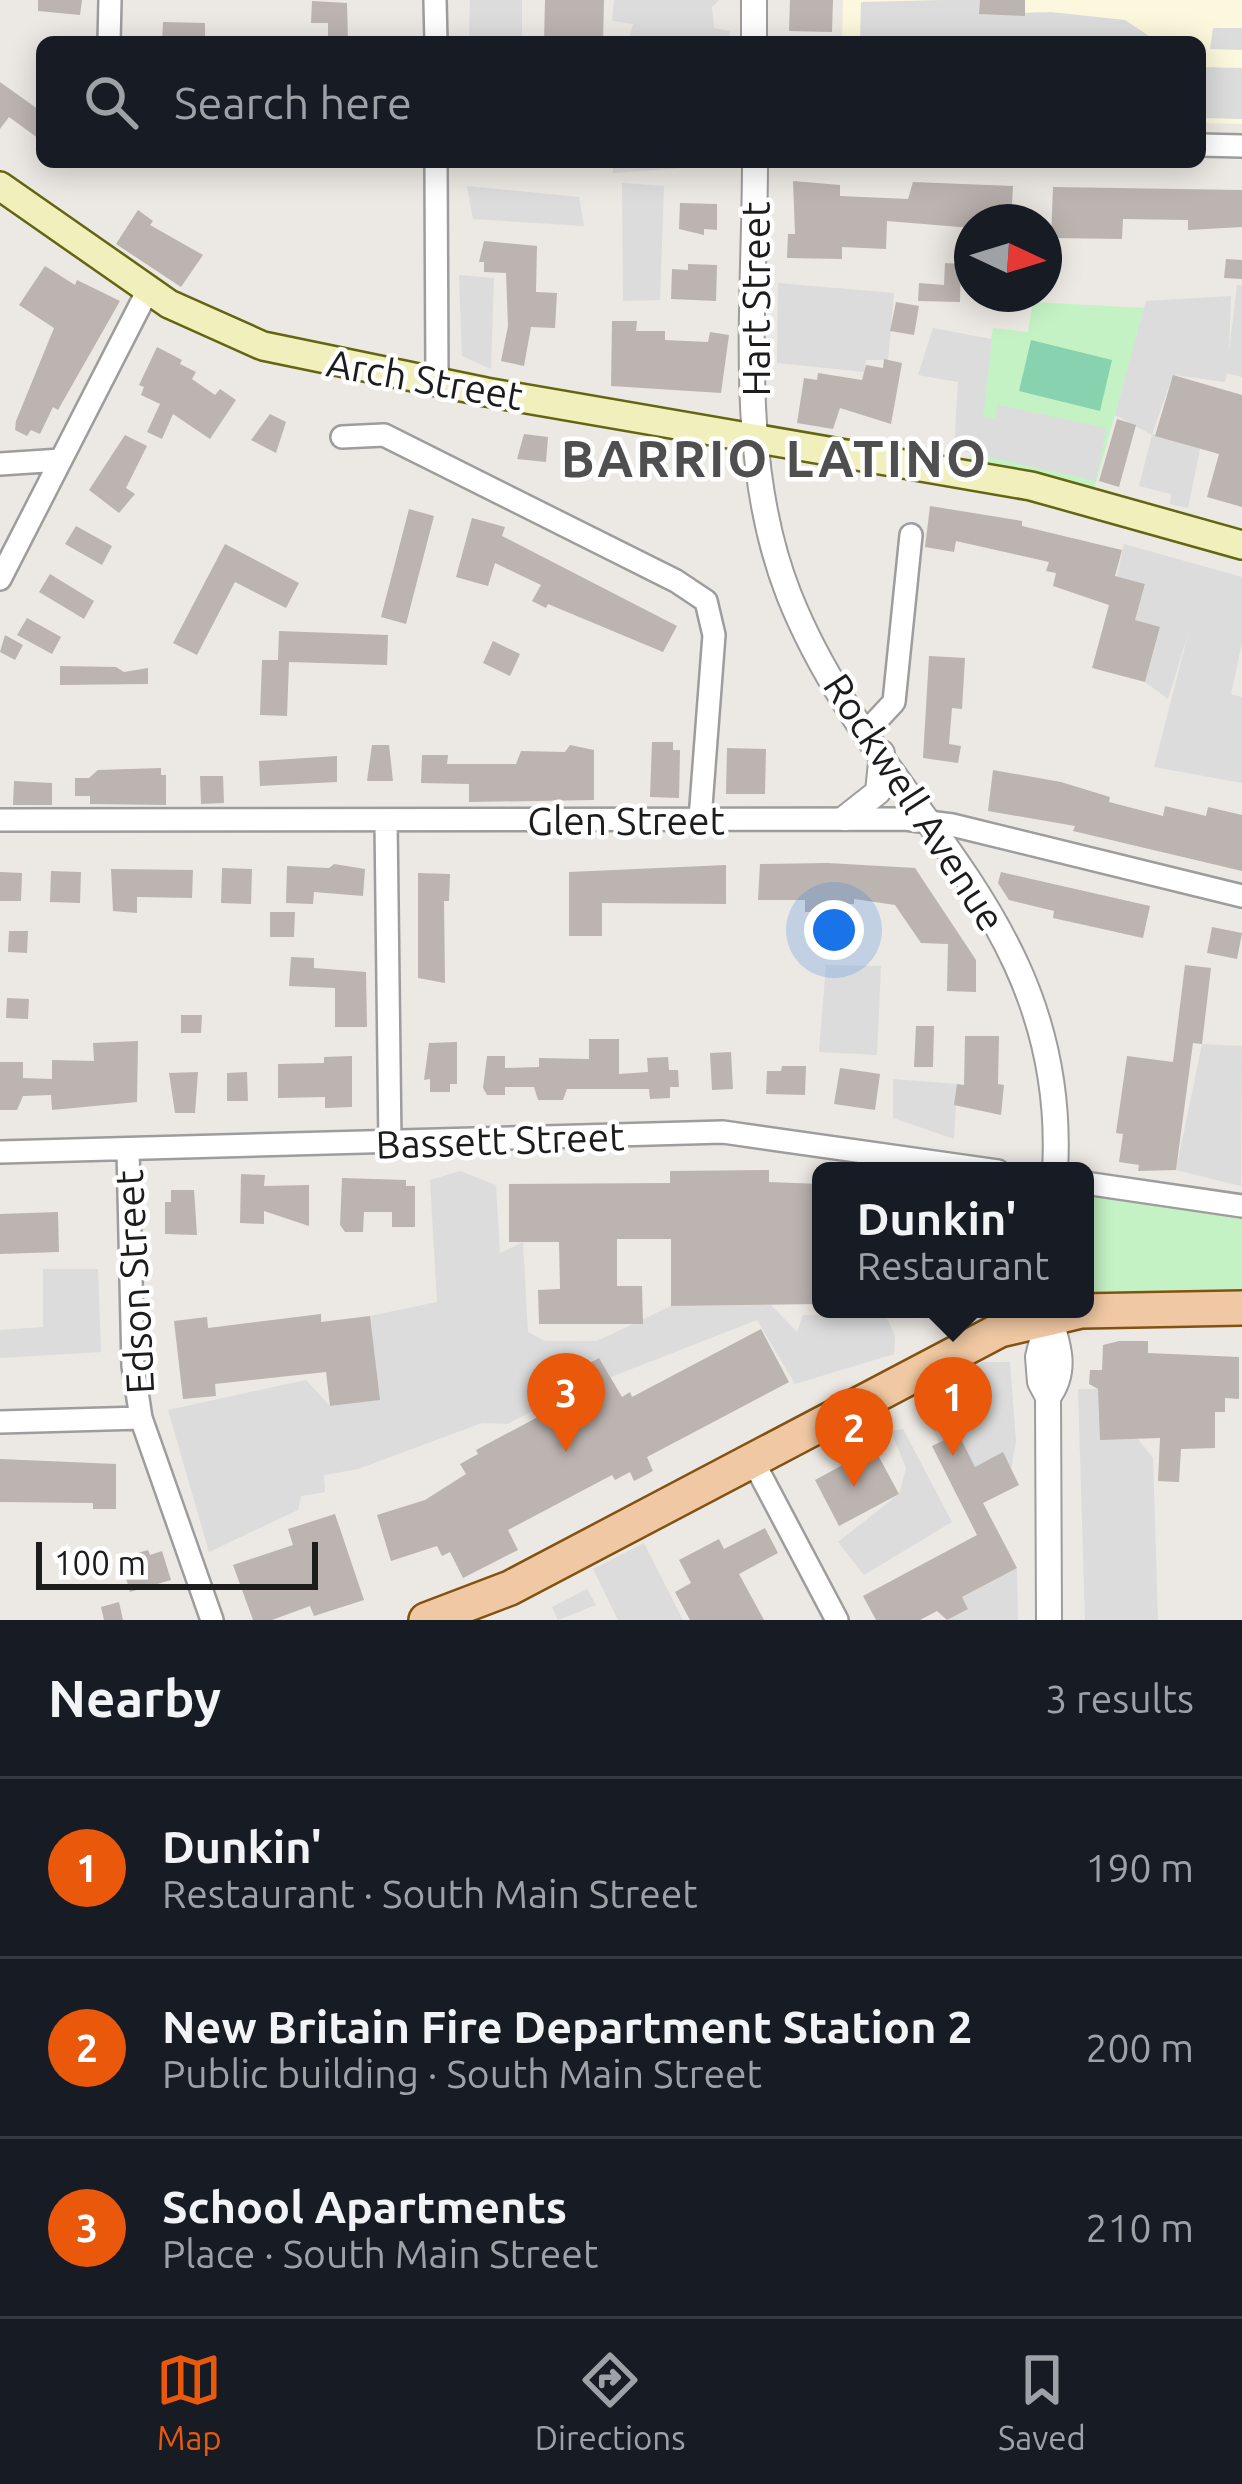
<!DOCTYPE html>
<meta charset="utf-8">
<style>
body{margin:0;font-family:Ubuntu,sans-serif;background:#242831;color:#f1f3f6}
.compass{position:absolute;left:954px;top:204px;width:108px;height:108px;border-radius:50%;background:#171b24;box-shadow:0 6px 30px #0003;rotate:94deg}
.scale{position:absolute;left:36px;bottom:30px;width:282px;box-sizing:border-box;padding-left:12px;border:6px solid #1c1c1c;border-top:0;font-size:33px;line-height:42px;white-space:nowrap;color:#1c1c1c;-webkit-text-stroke:9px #fff;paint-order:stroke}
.you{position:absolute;left:834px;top:930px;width:42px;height:42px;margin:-30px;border:9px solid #fff;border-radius:50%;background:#1a73e8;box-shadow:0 0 0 18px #1a73e833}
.badge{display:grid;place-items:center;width:78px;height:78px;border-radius:50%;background:#ea580c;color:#fff;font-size:39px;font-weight:700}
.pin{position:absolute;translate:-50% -99px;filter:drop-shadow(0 3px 6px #0008)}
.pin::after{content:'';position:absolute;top:63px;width:42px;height:36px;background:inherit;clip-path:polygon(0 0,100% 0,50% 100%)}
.popup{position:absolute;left:812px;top:1162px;width:282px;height:156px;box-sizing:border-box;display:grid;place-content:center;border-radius:18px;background:#171b24;filter:drop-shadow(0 3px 9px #0005);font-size:39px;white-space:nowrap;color:#9ea1a6}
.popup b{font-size:45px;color:#f1f3f6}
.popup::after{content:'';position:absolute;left:50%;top:100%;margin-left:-24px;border:24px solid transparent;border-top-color:#171b24}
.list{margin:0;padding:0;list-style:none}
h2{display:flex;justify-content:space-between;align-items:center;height:156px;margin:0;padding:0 48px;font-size:51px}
h2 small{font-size:39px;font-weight:400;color:#9ea1a6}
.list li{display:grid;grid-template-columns:78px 1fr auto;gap:36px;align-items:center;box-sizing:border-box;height:180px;padding:0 48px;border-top:3px solid #363941}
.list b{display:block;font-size:45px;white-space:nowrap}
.list p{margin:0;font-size:39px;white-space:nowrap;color:#9ea1a6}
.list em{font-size:39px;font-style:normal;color:#9ea1a6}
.icon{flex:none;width:66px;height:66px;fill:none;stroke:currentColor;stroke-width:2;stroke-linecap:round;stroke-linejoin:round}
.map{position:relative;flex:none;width:1242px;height:1620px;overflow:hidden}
.search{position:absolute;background:#171b24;box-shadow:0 6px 30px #0003;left:36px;right:36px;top:36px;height:132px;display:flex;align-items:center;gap:30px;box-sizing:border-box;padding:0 42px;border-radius:18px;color:#9ea1a6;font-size:45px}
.sheet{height:696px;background:#171b24}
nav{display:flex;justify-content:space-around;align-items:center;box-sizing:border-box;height:168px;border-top:3px solid #363941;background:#171b24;font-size:33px;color:#9ea1a6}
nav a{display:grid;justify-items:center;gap:6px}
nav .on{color:#ea580c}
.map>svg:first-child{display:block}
</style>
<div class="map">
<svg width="1242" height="1620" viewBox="0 0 1242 1620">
<rect width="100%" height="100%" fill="#ece8e3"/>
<!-- education -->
<path fill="#fbf8dd" d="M 843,0 L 1242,0 L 1242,124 L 1200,123 L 1200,42 L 842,42 Z"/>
<!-- park -->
<path fill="#c4f2c4" d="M 1033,302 L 1145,308 L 1094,489 L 969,461 L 993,328 L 1028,332 Z
M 1085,1195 L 1242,1217 L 1242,1291 L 1085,1292 Z"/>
<!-- pitch -->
<path fill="#89d2af" d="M 1031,340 L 1112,360 L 1100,411 L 1019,391 Z"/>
<!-- parking -->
<path fill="#dcdcdc" d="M 470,0 L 522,0 L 522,42 L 469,42 Z
M 614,0 L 719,0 L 712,7 L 714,28 L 730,31 L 728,42 L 628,42 L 633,24 L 612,21 Z
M 942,0 L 980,0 L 980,14 L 1051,12 L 1125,20 L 1158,42 L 860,42 L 861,2 Z
M 1213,28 L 1242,28 L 1242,50 L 1210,49 Z
M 1200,67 L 1242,68 L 1242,119 L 1200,118 Z
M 613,162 L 724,162 L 724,165 L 613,173 Z
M 622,183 L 664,186 L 660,300 L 623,301 Z
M 467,186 L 579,197 L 584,226 L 473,219 Z
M 459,275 L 494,278 L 491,369 L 462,356 Z
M 778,283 L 894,293 L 888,360 L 866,360 L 864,372 L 777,363 Z
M 1237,285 L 1242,285 L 1242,377 L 1227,373 L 1225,382 L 1173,375 L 1152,434 L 1200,449 L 1188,508 L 1170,504 L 1171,494 L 1139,486 L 1152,435 L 1115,415 L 1146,301 L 1231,296 L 1229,352 Z
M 933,328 L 992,339 L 983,416 L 995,418 L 998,405 L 1106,428 L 1096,481 L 954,449 L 958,382 L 918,375 Z
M 1124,544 L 1242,577 L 1242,643 L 1231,694 L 1242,697 L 1242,783 L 1154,767 L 1189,631 L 1168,699 L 1145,682 L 1160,628 L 1135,620 L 1145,585 L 1117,577 Z
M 826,965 L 881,966 L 877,1055 L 819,1052 Z
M 1202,1044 L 1242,1046 L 1241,1186 L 1176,1170 Z
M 893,1079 L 957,1084 L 954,1139 L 893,1118 Z
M 460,1171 L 496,1185 L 500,1253 L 523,1242 L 528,1332 L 545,1341 L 597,1341 L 671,1306 L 771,1305 L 797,1332 L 803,1315 L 886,1316 L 895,1336 L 894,1354 L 795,1384 L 757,1320 L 611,1377 L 598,1358 L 556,1378 L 558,1398 L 507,1424 L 482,1423 L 358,1469 L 324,1475 L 325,1492 L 301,1496 L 298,1510 L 209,1552 L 168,1410 L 306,1380 L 330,1406 L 379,1400 L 370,1316 L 437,1302 L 430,1180 Z
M 43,1269 L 98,1269 L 101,1352 L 0,1358 L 0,1330 L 43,1327 Z
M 983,1362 L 1010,1362 L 1016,1442 L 1011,1470 L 1002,1453 L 975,1467 L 957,1433 L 939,1443 L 920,1399 Z
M 1078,1389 L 1098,1389 L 1153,1458 L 1158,1620 L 1085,1620 Z
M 903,1429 L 952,1522 L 864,1575 L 838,1542 L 899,1494 L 906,1468 L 891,1431 Z
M 644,1543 L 683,1620 L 618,1620 L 593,1569 Z
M 1017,1568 L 1018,1620 L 947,1620 L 967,1609 L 962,1597 Z
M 587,1589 L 596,1605 L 558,1620 L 552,1607 Z"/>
<!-- building -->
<path fill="#bcb4b0" d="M 38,0 L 82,0 L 80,15 L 38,11 Z
M 545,0 L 604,0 L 603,42 L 544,42 Z
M 790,0 L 833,0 L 832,32 L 789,31 Z
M 980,0 L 1025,0 L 1025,16 L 979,14 Z
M 312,1 L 347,3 L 348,42 L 328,42 L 328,23 L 311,23 Z
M 163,22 L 205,23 L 205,42 L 162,42 Z
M 0,82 L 42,112 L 42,141 L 9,117 L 0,129 Z
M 793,181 L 840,185 L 840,196 L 908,199 L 913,182 L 1013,186 L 1011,222 L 972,222 L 972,228 L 887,221 L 886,249 L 842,247 L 842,259 L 787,258 L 788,234 L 795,234 Z
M 1053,187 L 1242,190 L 1242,227 L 1188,230 L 1188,220 L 1123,219 L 1122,239 L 1051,238 Z
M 680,203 L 717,204 L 717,230 L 704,229 L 704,235 L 679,229 Z
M 138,210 L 153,221 L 150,225 L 203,255 L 181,287 L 116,244 Z
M 484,241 L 537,246 L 536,292 L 557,293 L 555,328 L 531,327 L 524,366 L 501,361 L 508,326 L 506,273 L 484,272 L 484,262 L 479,262 Z
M 1226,259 L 1242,260 L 1242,279 L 1224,278 Z
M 945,263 L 961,264 L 960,302 L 918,301 L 919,283 L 944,285 Z
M 688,264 L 717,265 L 716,301 L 671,299 L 672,269 L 688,270 Z
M 45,266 L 75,285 L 77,280 L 120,301 L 58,410 L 53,407 L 40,434 L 31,430 L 27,436 L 15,430 L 16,421 L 54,328 L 19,305 Z
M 896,302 L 919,306 L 914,335 L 890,331 Z
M 612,321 L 637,321 L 636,331 L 665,331 L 665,340 L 708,342 L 710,332 L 729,335 L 721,393 L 611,386 Z
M 157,347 L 182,360 L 180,364 L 196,372 L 192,379 L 215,395 L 220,389 L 236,400 L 210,439 L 173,414 L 162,439 L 147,432 L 160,404 L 141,395 L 144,387 L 139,385 Z
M 884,359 L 902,363 L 891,424 L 840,408 L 833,429 L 797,423 L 804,378 L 817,380 L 818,373 L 862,380 L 866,365 L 883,368 Z
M 1173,375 L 1242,395 L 1242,507 L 1207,497 L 1219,454 L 1155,436 Z
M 270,414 L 286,422 L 276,453 L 251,440 Z
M 1117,419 L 1136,425 L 1119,487 L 1099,481 Z
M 524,434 L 548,437 L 546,462 L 517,459 Z
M 125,435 L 147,446 L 126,488 L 135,494 L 119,513 L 89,490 Z
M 930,506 L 1022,521 L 1022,526 L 1122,550 L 1115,576 L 1145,584 L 1135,620 L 1160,627 L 1145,682 L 1092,668 L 1109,605 L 1053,586 L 1056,573 L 1046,571 L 1049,562 L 956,541 L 954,552 L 925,547 Z
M 409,509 L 434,516 L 406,624 L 381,617 Z
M 472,518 L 505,527 L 502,536 L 677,626 L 663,652 L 548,604 L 546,608 L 532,601 L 541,585 L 495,563 L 488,586 L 456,577 Z
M 76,526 L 112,546 L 102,565 L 65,544 Z
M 225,544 L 299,583 L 286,608 L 235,582 L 197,655 L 173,643 Z
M 50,574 L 94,601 L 84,619 L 39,592 Z
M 27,618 L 61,637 L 52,654 L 17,635 Z
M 279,631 L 388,635 L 387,665 L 289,662 L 287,716 L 260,715 L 262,660 L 278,660 Z
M 5,635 L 23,645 L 15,660 L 0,652 Z
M 493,641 L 520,654 L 510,676 L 483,663 Z
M 929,656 L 965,658 L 962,709 L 952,708 L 949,744 L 961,746 L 958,763 L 923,758 Z
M 60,666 L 116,667 L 124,672 L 148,668 L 148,684 L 60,685 Z
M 652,742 L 673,742 L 673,750 L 680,750 L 679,798 L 650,797 Z
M 372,745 L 389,745 L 393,781 L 367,781 Z
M 570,745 L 594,750 L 594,800 L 469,802 L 469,784 L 421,783 L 422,755 L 448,755 L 447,764 L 516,764 L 521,751 L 565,752 Z
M 727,748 L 766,749 L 765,794 L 726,794 Z
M 337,756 L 337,782 L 260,786 L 259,761 Z
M 161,768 L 161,775 L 166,775 L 166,805 L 90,804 L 90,796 L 75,796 L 75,778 L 89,778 L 98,770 Z
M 993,770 L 1061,782 L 1110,797 L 1109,802 L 1163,816 L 1165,806 L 1206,816 L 1208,807 L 1242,815 L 1242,871 L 1073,831 L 1075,826 L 988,811 Z
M 200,776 L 223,776 L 224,803 L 201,804 Z
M 14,781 L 52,783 L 52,805 L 13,805 Z
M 828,863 L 915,868 L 976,960 L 976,992 L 947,991 L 948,944 L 921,943 L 895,905 L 854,899 L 854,904 L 828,903 L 829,912 L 805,912 L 805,900 L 758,900 L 760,864 Z
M 334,864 L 365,869 L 363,896 L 314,892 L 313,904 L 286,903 L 287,866 L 329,868 Z
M 726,865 L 726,904 L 602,903 L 602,936 L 569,936 L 569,872 Z
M 222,868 L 252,869 L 251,904 L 221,903 Z
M 111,869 L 193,870 L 192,898 L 137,897 L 137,913 L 113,911 Z
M 51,871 L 81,872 L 80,903 L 50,902 Z
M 0,872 L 22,873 L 21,901 L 0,901 Z
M 1001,872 L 1150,906 L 1143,938 L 1053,918 L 1054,911 L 1009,900 L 998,883 Z
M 418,873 L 450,874 L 449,901 L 444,901 L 445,983 L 418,978 Z
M 270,912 L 295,912 L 294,937 L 270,937 Z
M 1212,927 L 1242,933 L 1237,959 L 1207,953 Z
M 9,931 L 28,931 L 27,953 L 8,952 Z
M 291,957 L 314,958 L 314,968 L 366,972 L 367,1027 L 335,1027 L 335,988 L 289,986 Z
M 1185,965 L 1211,968 L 1202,1044 L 1193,1043 L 1176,1170 L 1138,1171 L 1139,1165 L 1119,1162 L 1123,1134 L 1116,1133 L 1127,1056 L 1173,1062 Z
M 7,998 L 29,999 L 28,1019 L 6,1018 Z
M 181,1015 L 202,1015 L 201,1033 L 181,1033 Z
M 916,1026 L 934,1026 L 933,1067 L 914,1067 Z
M 965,1036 L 999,1036 L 998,1084 L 1004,1085 L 1001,1115 L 954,1105 L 957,1084 L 964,1085 Z
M 589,1039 L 619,1039 L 619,1074 L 648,1072 L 647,1058 L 668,1057 L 669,1070 L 678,1070 L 679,1087 L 670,1087 L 670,1098 L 650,1099 L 649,1089 L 567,1089 L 563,1100 L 538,1100 L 534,1087 L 505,1087 L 505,1095 L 487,1095 L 483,1088 L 487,1056 L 505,1056 L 505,1068 L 539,1067 L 539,1058 L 589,1059 Z
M 138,1041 L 137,1102 L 52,1110 L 51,1095 L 23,1096 L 17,1110 L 0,1110 L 0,1062 L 23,1062 L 23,1078 L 52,1079 L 52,1060 L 94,1061 L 93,1043 Z
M 457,1042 L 457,1084 L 450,1084 L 450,1092 L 430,1092 L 430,1079 L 424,1080 L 429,1043 Z
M 731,1052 L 733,1089 L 712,1090 L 710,1053 Z
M 352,1056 L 352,1107 L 325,1108 L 325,1097 L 278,1098 L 278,1064 L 324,1063 L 324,1057 Z
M 782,1066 L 806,1066 L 805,1095 L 766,1094 L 767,1071 L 781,1071 Z
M 840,1068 L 880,1074 L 875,1110 L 834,1104 Z
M 198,1072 L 195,1113 L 175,1113 L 169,1073 Z
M 247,1072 L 248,1101 L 227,1101 L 227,1073 Z
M 769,1170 L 769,1182 L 821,1184 L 821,1304 L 671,1306 L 671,1239 L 617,1239 L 617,1286 L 642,1286 L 643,1324 L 539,1324 L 538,1290 L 560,1289 L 559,1242 L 509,1242 L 509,1184 L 670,1183 L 670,1171 Z
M 241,1174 L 265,1175 L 264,1186 L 309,1185 L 309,1226 L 264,1211 L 264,1224 L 240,1223 Z
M 342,1178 L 406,1180 L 406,1186 L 415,1186 L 415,1227 L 392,1227 L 392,1212 L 364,1212 L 363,1232 L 345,1232 L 340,1225 Z
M 171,1190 L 194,1190 L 197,1235 L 165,1234 L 165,1202 L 171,1202 Z
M 58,1212 L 59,1252 L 0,1254 L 0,1214 Z
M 321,1314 L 321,1322 L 370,1316 L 380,1400 L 330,1406 L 326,1372 L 215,1384 L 216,1396 L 183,1399 L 174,1321 L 207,1317 L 208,1328 Z
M 761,1329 L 789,1382 L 647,1457 L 653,1471 L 634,1481 L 630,1472 L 615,1480 L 612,1475 L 508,1530 L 518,1550 L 463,1578 L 450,1552 L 442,1556 L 437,1546 L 391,1561 L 377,1515 L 425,1500 L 466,1474 L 460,1464 L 478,1454 L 476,1450 L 592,1388 L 581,1367 L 599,1358 L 622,1397 L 630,1392 L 632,1397 Z
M 1119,1341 L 1148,1341 L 1148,1353 L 1239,1357 L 1239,1399 L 1225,1398 L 1225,1412 L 1215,1412 L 1215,1448 L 1181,1449 L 1179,1482 L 1158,1481 L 1160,1438 L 1100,1440 L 1098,1389 L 1089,1384 L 1090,1370 L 1102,1370 L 1103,1345 Z
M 958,1433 L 975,1467 L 1003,1452 L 1019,1485 L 983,1503 L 1017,1568 L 962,1597 L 968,1609 L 947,1620 L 937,1611 L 920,1620 L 876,1620 L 863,1596 L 977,1535 L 932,1446 Z
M 874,1448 L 899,1494 L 839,1526 L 815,1480 Z
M 0,1459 L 116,1464 L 116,1509 L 93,1509 L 93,1503 L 0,1502 Z
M 335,1514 L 364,1600 L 314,1616 L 310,1606 L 272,1620 L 253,1620 L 233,1565 L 293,1545 L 288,1529 Z
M 765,1528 L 778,1553 L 739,1574 L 764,1620 L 690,1620 L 675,1592 L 691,1583 L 679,1560 L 719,1539 L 724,1549 Z
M 148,1550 L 150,1555 L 162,1551 L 171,1580 L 130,1592 L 120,1558 Z
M 119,1602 L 123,1620 L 104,1620 L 101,1607 Z"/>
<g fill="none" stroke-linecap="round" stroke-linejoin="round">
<defs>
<path id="minor" d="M 435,0 L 436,42
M 109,42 L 110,0
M 1200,145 L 1242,146
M 436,162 L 437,382
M 342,437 L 384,435 L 676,581 L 706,601 L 714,635 L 700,819
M 0,464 L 61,460
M 0,579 L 148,290
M 868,730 L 894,702 L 911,535
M 0,820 L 905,819 L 952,825 L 1242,896
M 386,821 L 390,1144
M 128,1149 L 133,1366 L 141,1418 L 212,1620
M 0,1152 L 723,1132 L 998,1171
M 1085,1183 L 1242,1206
M 0,1422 L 141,1418
M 752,1459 L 837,1620"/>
<path id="tertiary" d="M 754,0 L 754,42
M 755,162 C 755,304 736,461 789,595 C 873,807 1070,913 1055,1171
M 845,818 L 878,792 L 882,753
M 1048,1397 C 1067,1372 1059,1347 1050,1318
M 1049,1620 L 1048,1397 L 1040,1382 L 1038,1357 L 1050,1309"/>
<path id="secondary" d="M 0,186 L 169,304 L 263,346 L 486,392 L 1031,486 L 1242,545"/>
<path id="primary" d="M 426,1620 L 510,1588 L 1000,1330 L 1081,1311 L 1242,1308"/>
</defs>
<!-- minor casing -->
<use href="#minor" stroke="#9d9d9d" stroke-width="26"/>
<!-- tertiary casing -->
<use href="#tertiary" stroke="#9d9d9d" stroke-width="28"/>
<!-- secondary casing -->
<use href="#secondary" stroke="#636511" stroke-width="32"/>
<!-- primary casing -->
<use href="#primary" stroke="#835211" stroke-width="38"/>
<!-- minor -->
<use href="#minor" stroke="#fff" stroke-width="21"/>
<!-- tertiary -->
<use href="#tertiary" stroke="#fff" stroke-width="24"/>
<!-- secondary -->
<use href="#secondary" stroke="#f1efbb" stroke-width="27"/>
<!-- primary -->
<use href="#primary" stroke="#f0c8a3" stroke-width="33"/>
</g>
<g text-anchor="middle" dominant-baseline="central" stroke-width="9" stroke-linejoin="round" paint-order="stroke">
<!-- street labels -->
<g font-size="39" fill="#1c1c1c" stroke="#fff">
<text transform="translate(755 299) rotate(-90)">Hart Street</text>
<text transform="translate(425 379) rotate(10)">Arch Street</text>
<text transform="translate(915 802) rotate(57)">Rockwell Avenue</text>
<text x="626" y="820">Glen Street</text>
<text transform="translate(500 1140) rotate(-2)">Bassett Street</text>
<text transform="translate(134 1282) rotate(-93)">Edson Street</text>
</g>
<!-- district labels -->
<g font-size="51" font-weight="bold" letter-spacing="3" fill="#4f4f4f" stroke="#fff">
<text x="775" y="458">BARRIO LATINO</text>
</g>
</g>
</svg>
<svg class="compass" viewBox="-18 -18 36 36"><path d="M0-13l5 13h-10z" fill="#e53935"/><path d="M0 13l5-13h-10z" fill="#9ea1a6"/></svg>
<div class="scale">100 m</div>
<div class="you"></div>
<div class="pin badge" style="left:953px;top:1456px">1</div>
<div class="popup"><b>Dunkin'</b>Restaurant</div>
<div class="pin badge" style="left:854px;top:1487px">2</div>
<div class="pin badge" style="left:566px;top:1452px">3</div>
<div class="search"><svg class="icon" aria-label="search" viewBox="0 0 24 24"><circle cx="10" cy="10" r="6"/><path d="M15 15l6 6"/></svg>Search here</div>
</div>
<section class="sheet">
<h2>Nearby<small>3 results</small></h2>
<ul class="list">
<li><span class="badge">1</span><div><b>Dunkin'</b><p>Restaurant · South Main Street</p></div><em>190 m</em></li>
<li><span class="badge">2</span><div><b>New Britain Fire Department Station 2</b><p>Public building · South Main Street</p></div><em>200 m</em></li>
<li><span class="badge">3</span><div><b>School Apartments</b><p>Place · South Main Street</p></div><em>210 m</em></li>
</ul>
</section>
<nav>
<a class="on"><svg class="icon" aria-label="map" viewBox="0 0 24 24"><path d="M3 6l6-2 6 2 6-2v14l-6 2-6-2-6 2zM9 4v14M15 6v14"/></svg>Map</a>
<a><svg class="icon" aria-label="directions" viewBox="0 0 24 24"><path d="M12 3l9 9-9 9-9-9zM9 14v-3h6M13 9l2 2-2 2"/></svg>Directions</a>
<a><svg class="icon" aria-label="saved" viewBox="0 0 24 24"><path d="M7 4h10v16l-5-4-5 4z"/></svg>Saved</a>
</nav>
